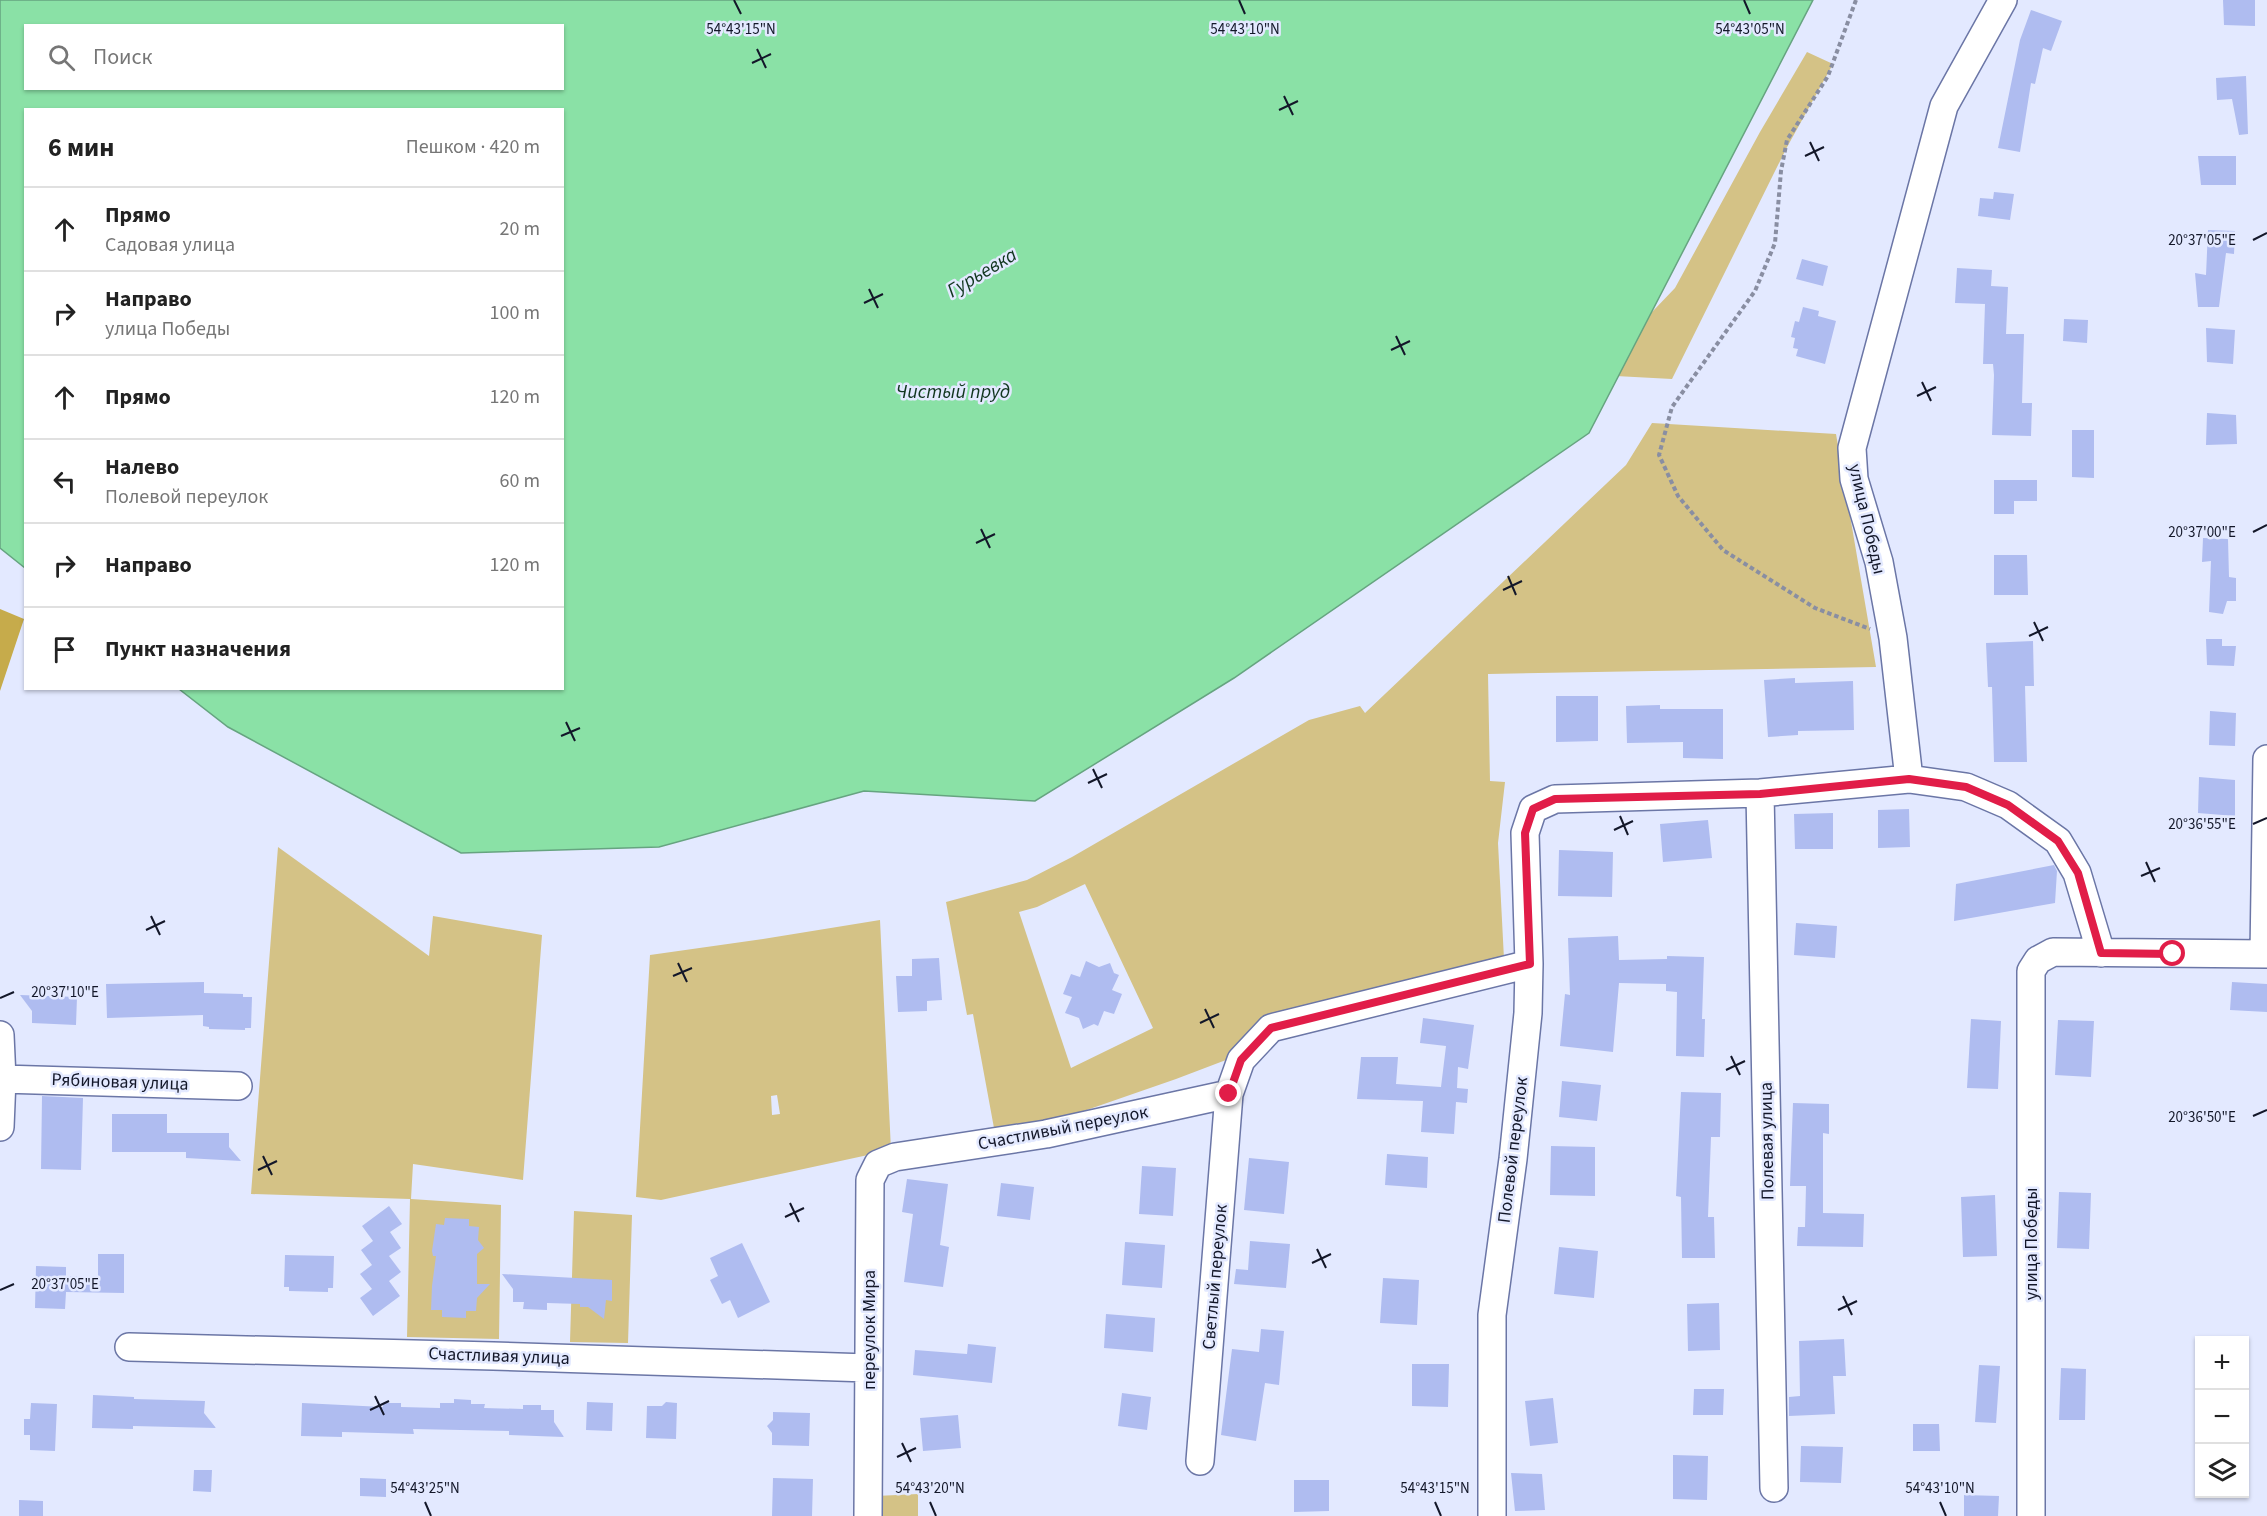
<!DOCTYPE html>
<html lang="ru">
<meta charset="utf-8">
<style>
body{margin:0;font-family:"Source Sans 3",sans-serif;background:#f6f6f6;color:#222}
.controls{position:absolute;right:18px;bottom:18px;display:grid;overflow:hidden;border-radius:0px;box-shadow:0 2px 4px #0004}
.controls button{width:54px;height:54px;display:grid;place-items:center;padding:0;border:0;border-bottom:2px solid #e0e0e0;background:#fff;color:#222;font:30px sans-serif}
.stop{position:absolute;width:18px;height:18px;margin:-14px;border:4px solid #e11d48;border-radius:50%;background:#fff}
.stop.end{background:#e11d48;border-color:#fff;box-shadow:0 2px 6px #0008}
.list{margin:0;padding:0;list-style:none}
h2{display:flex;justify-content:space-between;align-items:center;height:78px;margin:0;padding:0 24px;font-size:26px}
h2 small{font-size:20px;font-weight:400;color:#767676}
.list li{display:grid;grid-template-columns:39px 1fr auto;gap:18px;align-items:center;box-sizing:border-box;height:84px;padding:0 24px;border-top:2px solid #e0e0e0}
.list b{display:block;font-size:22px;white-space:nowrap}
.list p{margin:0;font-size:20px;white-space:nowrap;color:#767676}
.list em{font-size:20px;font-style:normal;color:#767676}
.icon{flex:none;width:33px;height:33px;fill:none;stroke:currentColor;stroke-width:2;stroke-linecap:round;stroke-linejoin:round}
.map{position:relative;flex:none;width:2267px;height:1516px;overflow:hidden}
.search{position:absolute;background:#fff;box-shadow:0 2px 4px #0004;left:24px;top:24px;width:540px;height:66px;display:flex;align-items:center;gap:15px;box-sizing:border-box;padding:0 21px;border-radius:0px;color:#767676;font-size:22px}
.panel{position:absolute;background:#fff;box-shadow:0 2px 4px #0004;left:24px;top:108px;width:540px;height:582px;border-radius:0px}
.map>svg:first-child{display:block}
</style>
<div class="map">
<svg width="2267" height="1516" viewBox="0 0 2267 1516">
<rect width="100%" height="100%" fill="#e3e9ff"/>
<!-- green -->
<path fill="#d4c286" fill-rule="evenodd" d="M 1807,52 L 1833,64 L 1786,149 L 1672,379 L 1597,375 L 1608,358 L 1675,288 L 1760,132 Z
M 1652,423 L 1836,434 L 1876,667 L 1488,674 L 1490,781 L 1505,782 L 1498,843 L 1504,959 L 1347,1014 L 1176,1079 L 1055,1121 L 994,1128 L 973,1014 L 967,1015 L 946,902 L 1027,880 L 1072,857 L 1309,720 L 1360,706 L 1365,713 L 1626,465 ZM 1085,884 L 1153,1028 L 1071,1068 L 1019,912 L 1037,907 Z
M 278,847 L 429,956 L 433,916 L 542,935 L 523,1180 L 413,1164 L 411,1199 L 501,1205 L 499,1339 L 407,1337 L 410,1199 L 251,1194 Z
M 880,920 L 891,1150 L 661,1200 L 636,1197 L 650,955 L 763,939 ZM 777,1095 L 780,1114 L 772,1115 L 771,1096 Z
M 574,1211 L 632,1215 L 628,1343 L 570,1342 Z
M 918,1494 L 918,1516 L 875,1516 L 876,1496 Z"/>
<!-- forest -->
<path fill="#c6ab4b" d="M 0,609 L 24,619 L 0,691 Z"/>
<!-- water -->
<path fill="#8ae1a6" stroke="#66a480" stroke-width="1.5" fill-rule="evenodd" d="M 0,0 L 1813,0 L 1589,433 L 1234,678 L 1035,801 L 864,791 L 659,847 L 461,853 L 228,727 L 179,689 L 562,688 L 562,110 L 26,110 L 25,568 L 0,548 ZM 26,26 L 562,26 L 562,88 L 26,88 Z"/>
<!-- building -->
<path fill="#afbcf0" d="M 2223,0 L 2255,0 L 2255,26 L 2224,25 Z
M 2031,10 L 2062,21 L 2051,51 L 2043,48 L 2035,84 L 2031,83 L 2020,152 L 1998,148 L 2020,40 Z
M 2246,76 L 2248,134 L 2239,135 L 2232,99 L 2217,100 L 2216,78 Z
M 2198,156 L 2236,156 L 2236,185 L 2201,185 Z
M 1994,192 L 2014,194 L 2010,220 L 1978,216 L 1980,198 L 1993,199 Z
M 2208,230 L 2235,231 L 2234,254 L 2226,253 L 2219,307 L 2198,307 L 2195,273 L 2206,275 Z
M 1802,259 L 1828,266 L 1823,286 L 1796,279 Z
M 1957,268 L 1992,270 L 1991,286 L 2008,287 L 2006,334 L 2024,334 L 2022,403 L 2032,403 L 2031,436 L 1992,435 L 1994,375 L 1993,364 L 1983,364 L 1985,304 L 1955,303 Z
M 1803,307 L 1819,311 L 1818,316 L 1836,321 L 1825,364 L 1796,356 L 1798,349 L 1793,348 L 1795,338 L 1791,337 L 1795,321 L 1799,322 Z
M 2064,319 L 2088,320 L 2087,343 L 2063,341 Z
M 2206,328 L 2235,330 L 2233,364 L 2207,362 Z
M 2207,413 L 2236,415 L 2237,444 L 2206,445 Z
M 2072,430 L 2094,430 L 2094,478 L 2072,477 Z
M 1994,480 L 2037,480 L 2037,501 L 2014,501 L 2014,514 L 1994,514 Z
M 2203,538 L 2228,539 L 2229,577 L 2236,578 L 2236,601 L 2227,601 L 2223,614 L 2209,612 L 2211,561 L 2202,562 Z
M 1994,555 L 2027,555 L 2028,595 L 1994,595 Z
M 2206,639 L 2222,639 L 2222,646 L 2236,646 L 2234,666 L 2207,665 Z
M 2033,641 L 2034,686 L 2025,686 L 2027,762 L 1994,762 L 1992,687 L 1988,687 L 1986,643 Z
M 1795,678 L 1795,683 L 1853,681 L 1854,730 L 1798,731 L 1798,735 L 1768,737 L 1764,680 Z
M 1556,696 L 1598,696 L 1598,741 L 1556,742 Z
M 1660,705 L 1660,709 L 1723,709 L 1723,759 L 1683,758 L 1683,742 L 1627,743 L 1626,706 Z
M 2210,711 L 2236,713 L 2235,746 L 2209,745 Z
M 2199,777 L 2235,780 L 2235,816 L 2198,813 Z
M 1909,809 L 1910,847 L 1878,848 L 1878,810 Z
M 1833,813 L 1833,849 L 1795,849 L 1794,814 Z
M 1708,820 L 1712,858 L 1663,862 L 1660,824 Z
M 1559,850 L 1613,852 L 1612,897 L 1558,896 Z
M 2054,865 L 2057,871 L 2055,903 L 1954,921 L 1956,884 Z
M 1796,923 L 1837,926 L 1835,958 L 1794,955 Z
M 1618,936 L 1619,960 L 1667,959 L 1667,956 L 1704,957 L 1702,1019 L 1705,1019 L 1704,1057 L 1676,1056 L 1677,992 L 1666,991 L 1666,984 L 1619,983 L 1613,1052 L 1560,1046 L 1565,994 L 1570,995 L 1568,938 Z
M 939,958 L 942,1000 L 927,1001 L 927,1011 L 898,1012 L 896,976 L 912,976 L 912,959 Z
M 1086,961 L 1099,967 L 1110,963 L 1114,973 L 1119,975 L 1112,990 L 1122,994 L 1114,1014 L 1104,1011 L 1098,1026 L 1094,1024 L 1083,1029 L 1079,1018 L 1065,1013 L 1072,997 L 1063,994 L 1071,974 L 1080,977 Z
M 204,982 L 204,993 L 243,994 L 243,997 L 252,997 L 251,1028 L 245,1028 L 245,1030 L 209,1029 L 209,1027 L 203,1026 L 203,1015 L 107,1018 L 106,984 Z
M 2232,982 L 2267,984 L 2267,1012 L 2230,1010 Z
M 20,995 L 77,997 L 76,1025 L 32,1023 L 32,1011 Z
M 1423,1018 L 1474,1025 L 1468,1069 L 1458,1067 L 1457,1088 L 1468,1089 L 1467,1103 L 1456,1102 L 1454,1134 L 1421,1132 L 1423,1101 L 1357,1099 L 1361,1057 L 1398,1057 L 1396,1084 L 1441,1087 L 1446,1046 L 1420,1043 Z
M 1971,1019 L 2001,1021 L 1998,1089 L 1967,1088 Z
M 2058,1020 L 2094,1021 L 2091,1077 L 2055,1075 Z
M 1562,1081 L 1601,1085 L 1597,1121 L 1559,1117 Z
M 1681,1092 L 1721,1093 L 1720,1137 L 1711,1137 L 1708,1217 L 1714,1217 L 1715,1258 L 1682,1258 L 1681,1197 L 1676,1196 Z
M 42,1096 L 83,1098 L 81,1170 L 41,1169 Z
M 1793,1103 L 1829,1104 L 1829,1134 L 1823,1133 L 1823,1213 L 1864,1214 L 1863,1247 L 1797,1246 L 1798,1227 L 1805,1227 L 1806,1186 L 1790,1186 Z
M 112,1114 L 167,1114 L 167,1133 L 229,1133 L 229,1147 L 241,1161 L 186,1158 L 186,1152 L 112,1152 Z
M 1551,1146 L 1595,1147 L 1595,1196 L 1550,1195 Z
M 1387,1154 L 1428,1157 L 1427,1188 L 1385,1185 Z
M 1249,1158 L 1289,1162 L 1284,1214 L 1244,1210 Z
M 1142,1166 L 1176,1168 L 1173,1216 L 1139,1214 Z
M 907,1179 L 948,1184 L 940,1245 L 949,1247 L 943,1287 L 904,1282 L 913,1214 L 902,1212 Z
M 1001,1183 L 1034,1187 L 1030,1220 L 997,1216 Z
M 2059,1192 L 2091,1193 L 2089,1249 L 2057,1248 Z
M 1995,1195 L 1997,1256 L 1963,1257 L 1961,1197 Z
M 389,1206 L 402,1224 L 390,1232 L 401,1248 L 389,1256 L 401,1272 L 389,1281 L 400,1296 L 373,1316 L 360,1298 L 372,1289 L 360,1274 L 372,1265 L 361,1250 L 373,1241 L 362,1226 Z
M 445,1218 L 469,1219 L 469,1226 L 479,1227 L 478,1240 L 484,1248 L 477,1254 L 477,1284 L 490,1284 L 477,1298 L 476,1311 L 466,1311 L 466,1318 L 442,1317 L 442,1310 L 431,1310 L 432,1286 L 436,1256 L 433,1256 L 432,1251 L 436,1224 L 444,1225 Z
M 1250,1241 L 1290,1244 L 1286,1288 L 1234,1284 L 1236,1269 L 1248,1270 Z
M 1125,1242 L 1165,1245 L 1162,1288 L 1122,1285 Z
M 742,1243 L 770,1302 L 738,1318 L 730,1300 L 722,1304 L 710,1280 L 718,1276 L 710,1258 Z
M 1559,1247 L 1598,1251 L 1594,1298 L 1554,1294 Z
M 98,1254 L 124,1254 L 124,1293 L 66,1292 L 65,1309 L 35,1308 L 36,1266 L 66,1267 L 66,1276 L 98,1276 Z
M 285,1255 L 334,1256 L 333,1288 L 328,1288 L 328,1292 L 289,1291 L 289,1287 L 284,1287 Z
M 502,1274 L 612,1280 L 612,1301 L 606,1300 L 604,1319 L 588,1307 L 580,1307 L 580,1304 L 547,1303 L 547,1310 L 523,1309 L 524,1302 L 513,1302 L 513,1289 Z
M 1383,1278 L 1419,1280 L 1417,1325 L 1380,1323 Z
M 1719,1303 L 1720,1350 L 1688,1351 L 1687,1304 Z
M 1106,1314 L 1155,1318 L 1153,1352 L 1104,1348 Z
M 1261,1329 L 1284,1331 L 1279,1385 L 1265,1383 L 1256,1441 L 1221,1435 L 1232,1349 L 1259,1352 Z
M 1844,1339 L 1846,1376 L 1833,1376 L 1835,1414 L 1789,1416 L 1789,1397 L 1800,1396 L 1799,1341 Z
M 968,1344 L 996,1347 L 992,1383 L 913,1375 L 915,1350 L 967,1354 Z
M 1412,1364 L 1449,1364 L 1448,1407 L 1412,1406 Z
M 1979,1365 L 2000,1366 L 1996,1423 L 1975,1422 Z
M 2061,1368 L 2086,1369 L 2085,1420 L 2059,1420 Z
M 1694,1389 L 1724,1389 L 1723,1415 L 1693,1415 Z
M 1122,1393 L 1151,1397 L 1147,1430 L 1118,1426 Z
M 93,1395 L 134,1397 L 134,1399 L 205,1401 L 204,1413 L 216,1428 L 133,1426 L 133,1429 L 92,1428 Z
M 1553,1398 L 1558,1443 L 1530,1446 L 1525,1401 Z
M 454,1399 L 471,1400 L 471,1404 L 485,1404 L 484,1408 L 523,1409 L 523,1405 L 541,1405 L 541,1410 L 554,1410 L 554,1422 L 564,1437 L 509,1435 L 509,1431 L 413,1429 L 414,1434 L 342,1432 L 342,1437 L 301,1436 L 302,1403 L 383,1407 L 383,1403 L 401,1403 L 401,1407 L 440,1408 L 440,1403 L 454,1403 Z
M 587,1402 L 613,1403 L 612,1431 L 586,1430 Z
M 666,1402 L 677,1403 L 676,1439 L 646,1438 L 647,1406 L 662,1406 Z
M 31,1403 L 57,1404 L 55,1451 L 30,1450 L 30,1435 L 24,1435 L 24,1419 L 30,1419 Z
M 773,1412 L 810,1413 L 809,1446 L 772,1445 L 772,1433 L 767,1426 L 773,1420 Z
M 958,1415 L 961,1448 L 923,1451 L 920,1418 Z
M 1913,1424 L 1939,1424 L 1940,1451 L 1913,1451 Z
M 1801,1446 L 1843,1447 L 1841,1483 L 1800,1482 Z
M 1673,1455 L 1708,1456 L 1707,1500 L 1673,1499 Z
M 194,1470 L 212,1470 L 211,1492 L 193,1491 Z
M 1511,1473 L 1542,1474 L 1545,1510 L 1515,1511 Z
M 360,1478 L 386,1479 L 386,1497 L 360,1496 Z
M 773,1478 L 813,1479 L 812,1516 L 772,1516 Z
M 1294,1480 L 1329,1480 L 1329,1511 L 1294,1512 Z
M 1964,1495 L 1999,1496 L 1998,1516 L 1964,1516 Z
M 19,1500 L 43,1501 L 43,1516 L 19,1516 Z"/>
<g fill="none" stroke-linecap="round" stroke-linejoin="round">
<defs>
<path id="minor" d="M 2003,0 L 1944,106 L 1852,448 L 1854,479 L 1879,562 L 1893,638 L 1909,779 L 1966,787 L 2008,805 L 2058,841 L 2077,873 L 2101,953
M 1760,793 L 1774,1488
M 2264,954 L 2267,759
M 0,1035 L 2,1079 L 0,1127
M 2,1079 L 238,1086
M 129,1347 L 493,1356 L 868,1368
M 1200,1461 L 1229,1094 L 1241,1060 L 1271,1028 L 1529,964
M 868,1516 L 870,1180 L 878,1164 L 895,1157 L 1046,1134 L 1229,1094
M 1492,1516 L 1492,1315 L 1513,1159 L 1528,1013 L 1529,964 L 1525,833 L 1533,809 L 1555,799 L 1760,793 L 1909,779
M 2031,1516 L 2031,971 L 2038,960 L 2053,952 L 2267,954"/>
</defs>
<!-- minor casing -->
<use href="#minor" stroke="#6b76a6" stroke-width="30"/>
<!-- path -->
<path stroke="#898ea2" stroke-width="4" stroke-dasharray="4.5 3" stroke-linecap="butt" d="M 1856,0 L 1828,76 L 1787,140 L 1781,171 L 1775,243 L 1755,291 L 1672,407 L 1659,455 L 1678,496 L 1723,550 L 1815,608 L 1870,629"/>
<!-- minor -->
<use href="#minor" stroke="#fff" stroke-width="27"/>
</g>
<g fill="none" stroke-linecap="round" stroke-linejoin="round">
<!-- route -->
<path stroke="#e11d48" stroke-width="8" d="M 1229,1094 L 1241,1060 L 1271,1028 L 1530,964 L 1525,833 L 1533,809 L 1555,799 L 1760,794 L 1909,779 L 1966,787 L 2008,805 L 2058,841 L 2078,873 L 2101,953 L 2173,954"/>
</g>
<!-- ticks -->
<path fill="none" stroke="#131729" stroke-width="2" d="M 734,0 L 741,14M 1239,0 L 1245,14M 1744,0 L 1750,14M 757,49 L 766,68M 752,63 L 771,54M 1284,96 L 1293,115M 1279,110 L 1298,101M 1810,142 L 1819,161M 1805,156 L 1824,147M 2253,240 L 2267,233M 869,289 L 878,308M 864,303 L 883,294M 1396,336 L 1405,355M 1391,350 L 1410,341M 1922,382 L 1931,401M 1917,396 L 1936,387M 981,529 L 990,548M 2253,532 L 2267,525M 976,543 L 995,534M 1508,576 L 1516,595M 1503,590 L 1522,581M 2034,622 L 2043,641M 2029,636 L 2048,627M 566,722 L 575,741M 561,736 L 580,728M 1093,769 L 1102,788M 1088,783 L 1107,774M 1620,816 L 1628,835M 2253,824 L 2267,818M 1614,830 L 1633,821M 2146,862 L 2155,882M 2141,876 L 2160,868M 151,916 L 160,935M 146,930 L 165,921M 678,963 L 687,982M 673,976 L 692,968M 0,998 L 14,992M 1205,1009 L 1214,1028M 1200,1023 L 1219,1014M 1731,1056 L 1740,1075M 1726,1070 L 1745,1061M 2253,1116 L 2267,1110M 263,1156 L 272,1175M 258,1170 L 277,1161M 790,1203 L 799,1222M 785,1217 L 804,1208M 1317,1249 L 1326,1268M 1312,1263 L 1331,1254M 0,1290 L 14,1284M 1843,1296 L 1852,1315M 1838,1310 L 1857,1301M 375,1396 L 384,1415M 370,1410 L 389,1401M 902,1443 L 911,1462M 897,1457 L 916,1448M 425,1502 L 431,1516M 930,1502 L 936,1516M 1435,1502 L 1441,1516M 1940,1502 L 1946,1516"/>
<g text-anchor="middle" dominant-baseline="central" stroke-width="5" stroke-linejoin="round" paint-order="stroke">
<!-- street labels -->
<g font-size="18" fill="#131729" stroke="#e3e9ff">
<text transform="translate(1867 519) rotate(77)">улица Победы</text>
<text transform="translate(120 1082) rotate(2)">Рябиновая улица</text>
<text transform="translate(1063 1128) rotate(-11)">Счастливый переулок</text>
<text transform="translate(1767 1141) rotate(-91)">Полевая улица</text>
<text transform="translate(1513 1150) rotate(-83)">Полевой переулок</text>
<text transform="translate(2031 1244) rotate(-90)">улица Победы</text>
<text transform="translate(1215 1277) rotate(-85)">Светлый переулок</text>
<text transform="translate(869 1330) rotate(-90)">переулок Мира</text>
<text transform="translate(499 1356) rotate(2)">Счастливая улица</text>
</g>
<!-- water labels -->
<g font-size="20" font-style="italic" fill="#11361f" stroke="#e3e9ff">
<text transform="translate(982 273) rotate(-31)">Гурьевка</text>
<text x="953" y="392">Чистый пруд</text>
</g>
</g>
<g font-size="15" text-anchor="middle" fill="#131729" stroke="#e3e9ff" stroke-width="5" stroke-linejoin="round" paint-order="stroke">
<text x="1750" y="34">54°43'05"N</text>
<text x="741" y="34">54°43'15"N</text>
<text x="1245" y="34">54°43'10"N</text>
<text x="2202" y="245">20°37'05"E</text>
<text x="2202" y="537">20°37'00"E</text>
<text x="2202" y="829">20°36'55"E</text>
<text x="65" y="997">20°37'10"E</text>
<text x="2202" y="1122">20°36'50"E</text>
<text x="65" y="1289">20°37'05"E</text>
<text x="425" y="1493">54°43'25"N</text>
<text x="930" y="1493">54°43'20"N</text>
<text x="1435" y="1493">54°43'15"N</text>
<text x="1940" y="1493">54°43'10"N</text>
</g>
</svg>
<div class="controls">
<button>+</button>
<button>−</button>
<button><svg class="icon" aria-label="layers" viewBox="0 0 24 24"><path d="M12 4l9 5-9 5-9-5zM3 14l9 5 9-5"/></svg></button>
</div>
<div class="stop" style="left:2173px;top:954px"></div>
<div class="stop end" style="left:1229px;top:1094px"></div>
<div class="search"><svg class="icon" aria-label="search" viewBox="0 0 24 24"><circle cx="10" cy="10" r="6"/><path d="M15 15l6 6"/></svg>Поиск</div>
<section class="panel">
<h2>6 мин<small>Пешком · 420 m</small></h2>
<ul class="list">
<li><svg class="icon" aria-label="ahead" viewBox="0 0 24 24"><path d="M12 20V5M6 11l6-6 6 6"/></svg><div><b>Прямо</b><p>Садовая улица</p></div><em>20 m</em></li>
<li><svg class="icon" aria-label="right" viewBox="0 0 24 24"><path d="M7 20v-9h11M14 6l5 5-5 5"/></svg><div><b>Направо</b><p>улица Победы</p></div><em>100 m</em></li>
<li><svg class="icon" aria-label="ahead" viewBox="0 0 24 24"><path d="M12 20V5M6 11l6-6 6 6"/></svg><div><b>Прямо</b></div><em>120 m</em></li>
<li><svg class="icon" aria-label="left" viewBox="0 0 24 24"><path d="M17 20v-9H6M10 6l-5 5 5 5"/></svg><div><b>Налево</b><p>Полевой переулок</p></div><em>60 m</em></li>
<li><svg class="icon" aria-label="right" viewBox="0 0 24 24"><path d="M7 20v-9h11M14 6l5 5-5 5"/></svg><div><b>Направо</b></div><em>120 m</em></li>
<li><svg class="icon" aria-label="arrive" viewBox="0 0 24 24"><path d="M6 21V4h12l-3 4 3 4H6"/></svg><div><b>Пункт назначения</b></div></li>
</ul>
</section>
</div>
